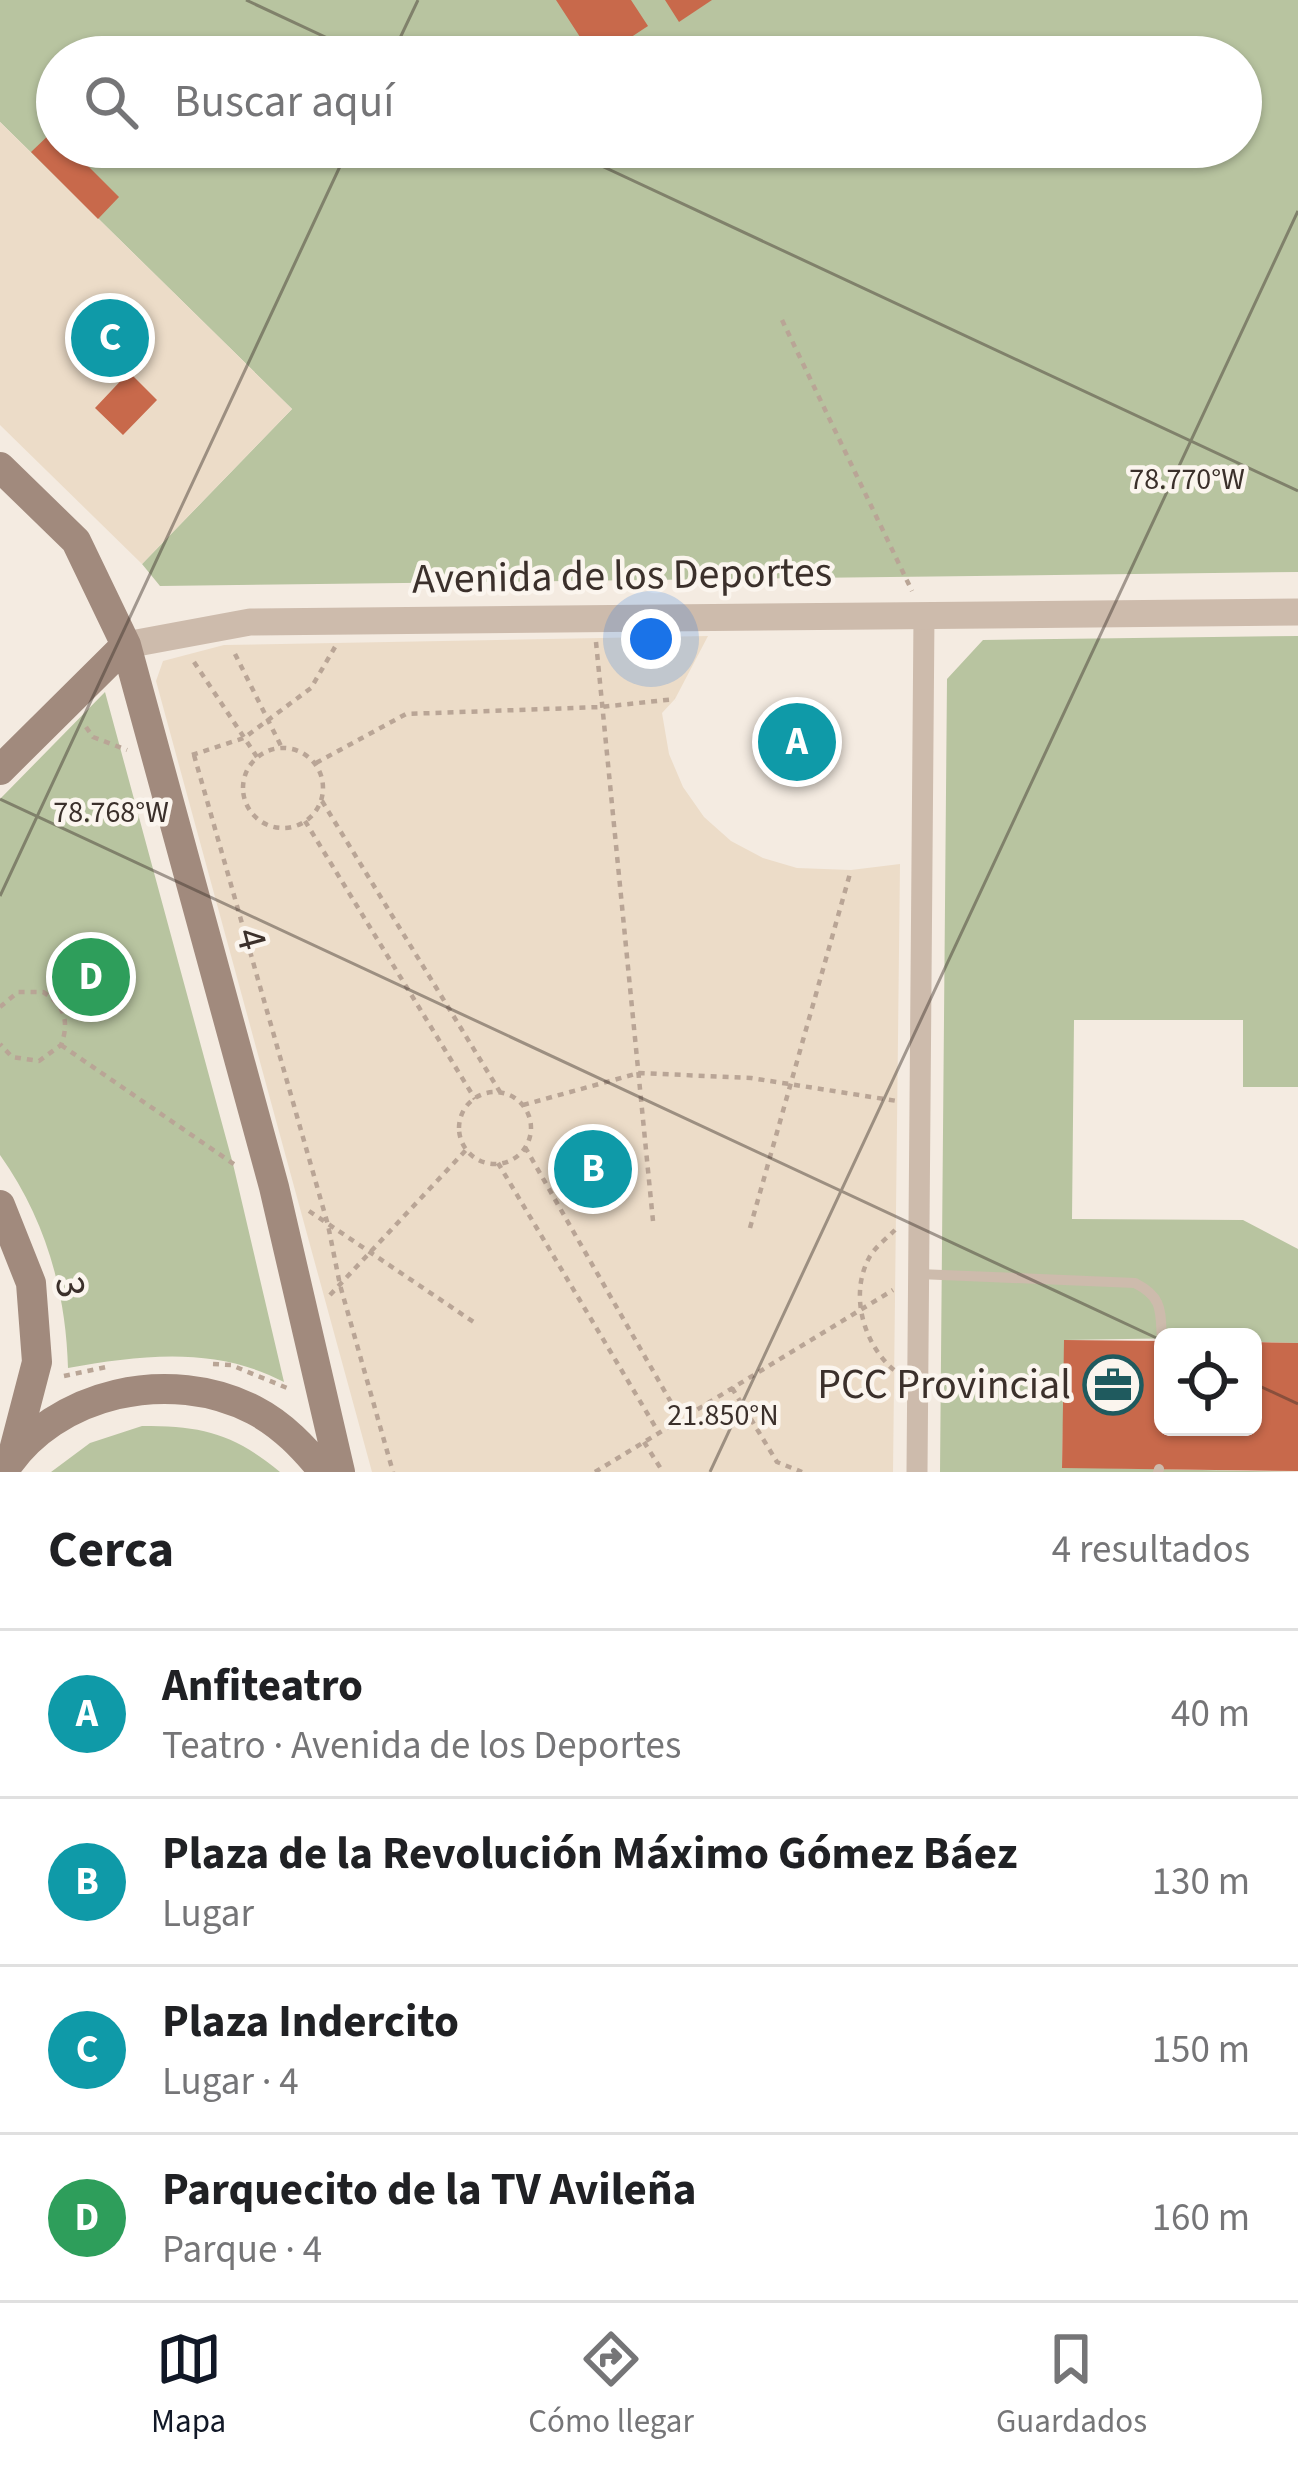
<!DOCTYPE html>
<html lang="es">
<meta charset="utf-8">
<style>
body{margin:0;font-family:"Source Sans 3",sans-serif;background:#f6f6f6;color:#202124}
.controls{position:absolute;right:36px;bottom:36px;display:grid;overflow:hidden;border-radius:18px;box-shadow:0 3px 9px #0004}
.controls button{width:108px;height:108px;display:grid;place-items:center;padding:0;border:0;border-bottom:3px solid #e0e0e0;background:#fff;color:#202124;font:60px sans-serif}
.you{position:absolute;left:651px;top:639px;width:42px;height:42px;margin:-30px;border:9px solid #fff;border-radius:50%;background:#1a73e8;box-shadow:0 0 0 18px #1a73e833}
.badge{display:grid;place-items:center;width:78px;height:78px;border-radius:50%;background:#111827;color:#fff;font-size:39px;font-weight:700}
.pin{position:absolute;translate:-50% -50%;border:6px solid #fff;box-shadow:0 3px 12px #0006}
.list{margin:0;padding:0;list-style:none}
h2{display:flex;justify-content:space-between;align-items:center;height:156px;margin:0;padding:0 48px;font-size:51px}
h2 small{font-size:39px;font-weight:400;color:#757577}
.list li{display:grid;grid-template-columns:78px 1fr auto;gap:36px;align-items:center;box-sizing:border-box;height:168px;padding:0 48px;border-top:3px solid #e0e0e0}
.list b{display:block;font-size:45px;white-space:nowrap}
.list p{margin:0;font-size:39px;white-space:nowrap;color:#757577}
.list em{font-size:39px;font-style:normal;color:#757577}
.icon{flex:none;width:66px;height:66px;fill:none;stroke:currentColor;stroke-width:2;stroke-linecap:round;stroke-linejoin:round}
.map{position:relative;flex:none;width:1298px;height:1472px;overflow:hidden}
.search{position:absolute;background:#fff;box-shadow:0 3px 9px #0004;left:36px;right:36px;top:36px;height:132px;display:flex;align-items:center;gap:30px;box-sizing:border-box;padding:0 42px;border-radius:66px;color:#757577;font-size:45px}
.sheet{height:828px;background:#fff}
nav{display:flex;justify-content:space-around;align-items:center;box-sizing:border-box;height:168px;border-top:3px solid #e0e0e0;background:#fff;font-size:33px;color:#757577}
nav a{display:grid;justify-items:center;gap:6px}
nav .on{color:#111827}
.map>svg:first-child{display:block}
</style>
<div class="map">
<svg width="1298" height="1472" viewBox="0 0 1298 1472">
<rect width="100%" height="100%" fill="#f4ebe1"/>
<!-- green -->
<path fill="#b8c4a0" fill-rule="evenodd" d="M 0,0 L 1298,0 L 1298,572 L 160,586 L 142,564 L 292,409 L 0,122 ZM 57,57 L 1241,57 L 1241,147 L 57,147 Z
M 1298,636 L 1298,1087 L 1243,1087 L 1243,1020 L 1074,1020 L 1072,1219 L 1243,1220 L 1298,1249 L 1298,1343 L 1253,1342 L 1253,1337 L 1065,1340 L 1062,1467 L 1298,1472 L 940,1472 L 947,679 L 983,640 Z
M 105,692 L 233,1164 L 284,1382 C 215,1346 142,1355 68,1368 C 66,1291 45,1218 0,1155 L 0,799 Z
M 142,1426 C 202,1426 233,1433 280,1472 L 51,1472 L 90,1443 Z"/>
<!-- plaza -->
<path fill="#ecdcc8" d="M 0,122 L 292,409 L 142,564 L 0,425 Z
M 708,636 L 675,699 L 662,713 L 669,754 L 683,787 L 704,817 L 731,841 L 763,858 L 797,868 L 851,870 L 900,864 L 893,1472 L 372,1472 L 156,681 L 163,661 L 224,645 Z"/>
<!-- building -->
<path fill="#c8694b" d="M 556,0 L 631,0 L 648,26 L 601,57 L 593,57 Z
M 665,0 L 712,0 L 679,22 Z
M 53,131 L 57,135 L 57,147 L 69,147 L 119,197 L 98,219 L 31,152 Z
M 129,372 L 157,400 L 123,435 L 95,408 Z
M 1064,1340 L 1163,1341 L 1163,1427 L 1253,1427 L 1253,1342 L 1298,1343 L 1298,1471 L 1062,1468 Z"/>
<g fill="none" stroke-linecap="round" stroke-linejoin="round">
<!-- path -->
<path stroke="#b9a596" stroke-width="4.5" stroke-dasharray="6 6" stroke-linecap="butt" d="M 782,320 L 912,591
M 596,642 L 653,1221
M 235,654 L 281,746
M 194,662 L 257,757
M 86,727 L 93,737 L 127,750
M243 788a40 40 0 1 1 80 0a40 40 0 1 1-80 0Z
M 192,755 L 244,738 L 311,688 L 335,647
M 194,755 L 328,1225 L 340,1285 L 393,1472
M 316,763 L 406,714 L 601,707 L 675,699
M 322,801 L 500,1092
M 305,821 L 475,1099
M 0,1007 L 18,992 L 43,992 C 64,1005 70,1021 61,1045 L 39,1061 L 12,1057 L 0,1044
M 61,1045 L 238,1167
M459 1128a36 36 0 1 1 72 0a36 36 0 1 1-72 0Z
M 523,1105 L 639,1073 L 751,1078 L 897,1101
M 525,1147 L 680,1418
M 498,1163 L 659,1433
M 309,1211 L 478,1325
M 750,1228 L 851,870
M 330,1295 L 466,1150
M 213,1364 L 231,1365 L 292,1390
M 894,1370 C 864,1345 849,1295 869,1258 C 874,1248 886,1239 895,1230
M 64,1376 L 106,1367
M 732,1388 L 777,1462 L 802,1472
M 644,1442 L 663,1472
M 595,1472 L 893,1290"/>
<!-- service -->
<path stroke="#cdbbac" stroke-width="10" d="M 919,1274 L 1135,1283 C 1164,1298 1160,1311 1162,1341
M 1158,1472 L 1159,1469"/>
<!-- minor -->
<path stroke="#cdbbac" stroke-width="21" d="M 917,1472 L 924,615"/>
<!-- tertiary -->
<path stroke="#cdbbac" stroke-width="27" d="M 126,645 L 250,622 L 1298,612"/>
<!-- secondary -->
<path stroke="#a18a7d" stroke-width="30" d="M 0,467 L 76,541 L 126,645 L 274,1187 L 340,1472
M 0,770 L 126,645
M 0,1205 L 31,1283 L 37,1362 L 12,1458
M 3,1472 C 54,1391 171,1367 254,1410 C 283,1425 304,1448 324,1472"/>
</g>
<!-- ticks -->
<path fill="none" stroke="#3b302b" stroke-width="3" stroke-opacity="0.45" d="M 246,0 L 368,57M 391,57 L 418,0M 561,147 L 1298,491M 0,799 L 1163,1341M 0,896 L 349,147M 1253,1383 L 1298,1404M 710,1472 L 1298,211"/>
<!-- icons -->
<defs>
<symbol id="office-ring" viewBox="-11 -11 22 22"><circle r="9.5" fill="#fbf5ee" stroke="#1f5a5e" stroke-width="1.5"/><path d="M-6-3h4V-5.5h4V-3h4V5H-6ZM-1-4.5V-3h2v-1.5ZM-6 0V1H6V0Z" fill="#1f5a5e"/></symbol>
</defs>
<g fill-rule="evenodd">
<use href="#office-ring" x="1080" y="1352" width="66" height="66"/>
</g>
<g text-anchor="middle" dominant-baseline="central" stroke-width="9" stroke-linejoin="round" paint-order="stroke">
<!-- street labels -->
<g font-size="42" fill="#3b302b" stroke="#fbf5ee">
<text transform="translate(622 576) rotate(-1)">Avenida de los Deportes</text>
<text transform="translate(251 939) rotate(75)">4</text>
<text transform="translate(70 1287) rotate(80)">3</text>
</g>
<!-- poi labels -->
<g font-size="42" fill="#3b302b" stroke="#fbf5ee" text-anchor="end">
<text x="1071" y="1385">PCC Provincial</text>
</g>
</g>
<g font-size="30" text-anchor="middle" fill="#3b302b" stroke="#fbf5ee" stroke-width="9" stroke-linejoin="round" paint-order="stroke">
<text x="1187" y="489">78.770°W</text>
<text x="111" y="822">78.768°W</text>
<text x="723" y="1425">21.850°N</text>
</g>
</svg>
<div class="controls">
<button><svg class="icon" aria-label="locate" viewBox="0 0 24 24"><circle cx="12" cy="12" r="6"/><path d="M12 2v4M12 18v4M2 12h4M18 12h4"/></svg></button>
</div>
<div class="you"></div>
<div class="pin badge" style="left:797px;top:742px;background:#0f9aa8">A</div>
<div class="pin badge" style="left:593px;top:1169px;background:#0f9aa8">B</div>
<div class="pin badge" style="left:110px;top:338px;background:#0f9aa8">C</div>
<div class="pin badge" style="left:91px;top:977px;background:#2e9e5b">D</div>
<div class="search"><svg class="icon" aria-label="search" viewBox="0 0 24 24"><circle cx="10" cy="10" r="6"/><path d="M15 15l6 6"/></svg>Buscar aquí</div>
</div>
<section class="sheet">
<h2>Cerca<small>4 resultados</small></h2>
<ul class="list">
<li><span class="badge" style="background:#0f9aa8">A</span><div><b>Anfiteatro</b><p>Teatro · Avenida de los Deportes</p></div><em>40 m</em></li>
<li><span class="badge" style="background:#0f9aa8">B</span><div><b>Plaza de la Revolución Máximo Gómez Báez</b><p>Lugar</p></div><em>130 m</em></li>
<li><span class="badge" style="background:#0f9aa8">C</span><div><b>Plaza Indercito</b><p>Lugar · 4</p></div><em>150 m</em></li>
<li><span class="badge" style="background:#2e9e5b">D</span><div><b>Parquecito de la TV Avileña</b><p>Parque · 4</p></div><em>160 m</em></li>
</ul>
</section>
<nav>
<a class="on"><svg class="icon" aria-label="map" viewBox="0 0 24 24"><path d="M3 6l6-2 6 2 6-2v14l-6 2-6-2-6 2zM9 4v14M15 6v14"/></svg>Mapa</a>
<a><svg class="icon" aria-label="directions" viewBox="0 0 24 24"><path d="M12 3l9 9-9 9-9-9zM9 14v-3h6M13 9l2 2-2 2"/></svg>Cómo llegar</a>
<a><svg class="icon" aria-label="saved" viewBox="0 0 24 24"><path d="M7 4h10v16l-5-4-5 4z"/></svg>Guardados</a>
</nav>
